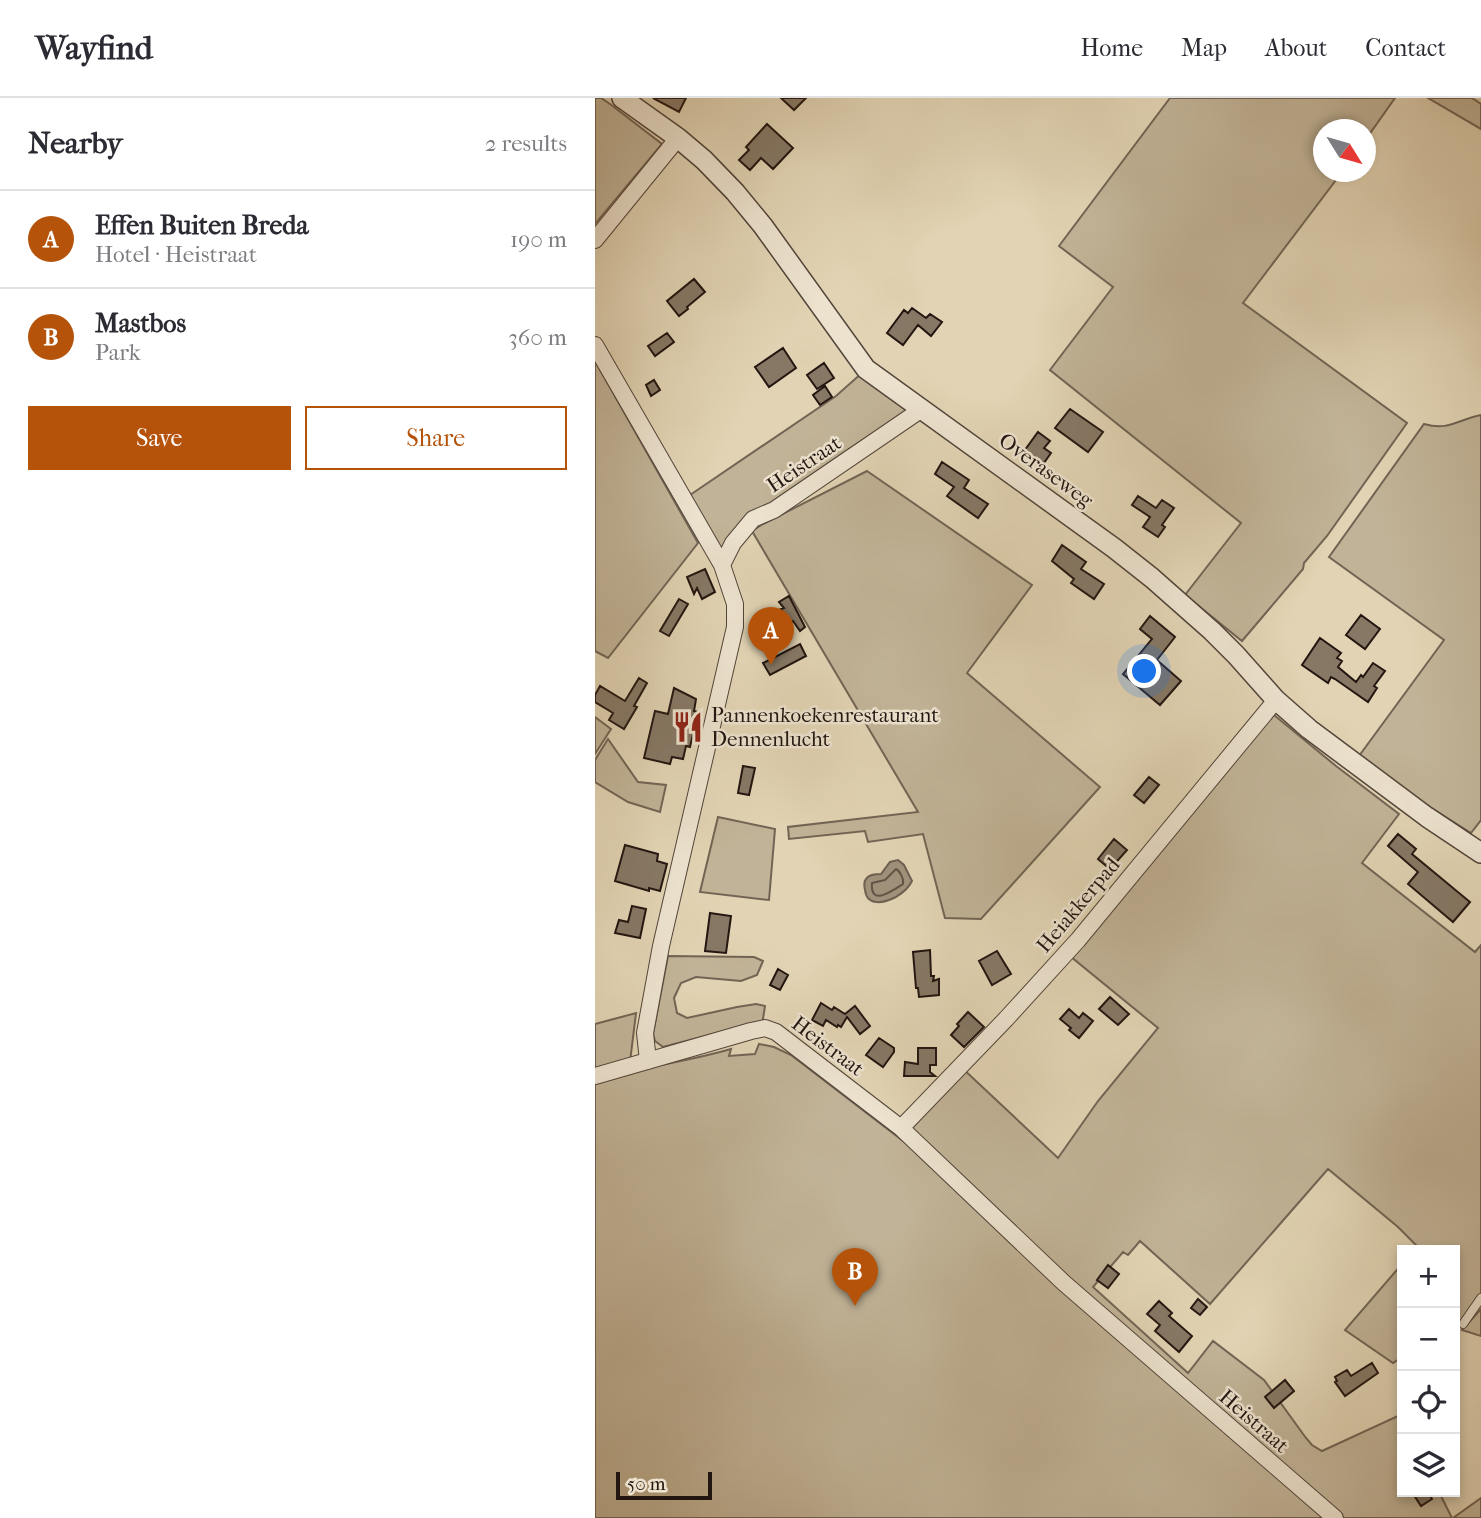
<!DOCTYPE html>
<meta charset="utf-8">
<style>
body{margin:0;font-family:"IM FELL French Canon",serif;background:#f7f7f7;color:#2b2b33}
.controls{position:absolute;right:21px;bottom:21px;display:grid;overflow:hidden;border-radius:0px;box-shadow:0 4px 10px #0003}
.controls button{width:63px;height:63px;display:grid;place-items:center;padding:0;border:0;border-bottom:2px solid #e1e1e2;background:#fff;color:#2b2b33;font:35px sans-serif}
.compass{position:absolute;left:718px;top:21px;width:63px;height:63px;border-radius:50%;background:#fff;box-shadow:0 4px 10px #0003;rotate:127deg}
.scale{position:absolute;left:21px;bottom:18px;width:96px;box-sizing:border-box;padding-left:7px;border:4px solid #231611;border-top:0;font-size:19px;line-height:24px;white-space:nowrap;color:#231611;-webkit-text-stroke:5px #ece2ce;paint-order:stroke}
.you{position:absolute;left:550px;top:574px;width:24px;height:24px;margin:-18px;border:5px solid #fff;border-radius:50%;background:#1a73e8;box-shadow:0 0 0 10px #1a73e833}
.badge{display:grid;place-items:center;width:46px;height:46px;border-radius:50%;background:#b45309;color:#fff;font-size:23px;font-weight:700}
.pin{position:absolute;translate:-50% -58px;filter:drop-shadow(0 2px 4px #0008)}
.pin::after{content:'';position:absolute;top:37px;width:24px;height:21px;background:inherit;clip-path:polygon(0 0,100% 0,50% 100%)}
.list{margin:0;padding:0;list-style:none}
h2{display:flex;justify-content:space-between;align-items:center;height:91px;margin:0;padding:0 28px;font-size:30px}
h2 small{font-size:23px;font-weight:400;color:#7c7c81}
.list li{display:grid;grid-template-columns:46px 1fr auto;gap:21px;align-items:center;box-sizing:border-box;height:98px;padding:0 28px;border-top:2px solid #e1e1e2}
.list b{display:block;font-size:26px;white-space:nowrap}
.list p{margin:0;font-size:23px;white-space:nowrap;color:#7c7c81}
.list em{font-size:23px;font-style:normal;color:#7c7c81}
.actions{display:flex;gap:14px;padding:21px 28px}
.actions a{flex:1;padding:16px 0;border:2px solid #b45309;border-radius:0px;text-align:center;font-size:24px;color:#b45309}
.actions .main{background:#b45309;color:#fff}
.icon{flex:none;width:38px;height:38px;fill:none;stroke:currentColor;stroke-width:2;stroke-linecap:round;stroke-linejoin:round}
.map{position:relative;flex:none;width:886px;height:1420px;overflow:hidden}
header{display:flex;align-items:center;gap:42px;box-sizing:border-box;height:98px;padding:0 35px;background:#fff;border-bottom:2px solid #e1e1e2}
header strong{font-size:33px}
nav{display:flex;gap:38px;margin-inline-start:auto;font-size:24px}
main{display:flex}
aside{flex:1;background:#fff}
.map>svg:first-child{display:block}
</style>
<header>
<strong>Wayfind</strong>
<nav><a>Home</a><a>Map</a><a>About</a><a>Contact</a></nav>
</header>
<main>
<aside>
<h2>Nearby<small>2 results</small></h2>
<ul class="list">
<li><span class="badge">A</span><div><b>Effen Buiten Breda</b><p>Hotel · Heistraat</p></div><em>190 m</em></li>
<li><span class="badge">B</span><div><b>Mastbos</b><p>Park</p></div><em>360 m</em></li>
</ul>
<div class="actions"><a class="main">Save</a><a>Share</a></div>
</aside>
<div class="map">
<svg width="886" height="1420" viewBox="0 0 886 1420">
<rect width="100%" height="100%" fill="#e1d3b3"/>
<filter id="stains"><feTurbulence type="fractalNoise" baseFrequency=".00286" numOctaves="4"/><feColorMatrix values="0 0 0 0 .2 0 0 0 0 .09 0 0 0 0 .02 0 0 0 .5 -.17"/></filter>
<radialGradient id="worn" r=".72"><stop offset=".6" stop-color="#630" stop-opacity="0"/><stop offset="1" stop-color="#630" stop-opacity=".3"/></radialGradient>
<!-- green -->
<path fill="#c1b397" stroke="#726454" stroke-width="2" d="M 0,0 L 6,0 L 15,6 L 67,46 L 0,126 Z
M 575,0 L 800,0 L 771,41 L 771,32 L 729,32 L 729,74 L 747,74 L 648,205 L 812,325 L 732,438 L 709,465 L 708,471 L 647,543 L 590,497 L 646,425 L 455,272 L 518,189 L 464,148 Z
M 833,0 L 877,0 L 886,6 L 886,31 Z
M 0,263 L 103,445 L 13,560 L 0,553 Z
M 268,274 L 316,311 L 254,351 L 143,428 L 126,460 L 95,397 L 241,298 Z
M 886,317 L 886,722 L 876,735 L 827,704 L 764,658 L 849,542 L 734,459 L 829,326 C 854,333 862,322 886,317 Z
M 272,373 L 437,487 L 372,575 L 505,689 L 386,821 L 350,820 L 328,736 L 273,744 L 270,733 L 194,741 L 193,729 L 323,714 L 157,433 L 168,426 Z
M 674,613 L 741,668 L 804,716 L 767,765 L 880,854 L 886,847 L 886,1201 L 862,1227 L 860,1226 L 860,1152 L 819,1152 L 822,1148 L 803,1129 L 733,1071 L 615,1206 L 545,1143 L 533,1157 L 528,1154 L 498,1189 L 593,1275 L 618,1243 L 669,1282 L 711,1340 L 717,1347 L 727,1353 L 805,1317 L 807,1321 L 807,1394 L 844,1394 L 857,1420 L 0,1420 L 0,980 C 45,970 91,964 136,951 L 134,958 L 160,956 L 164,946 L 179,949 L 196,957 L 308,1043 L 317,1033 L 316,1031 L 325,1021 L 365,968 L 463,1060 L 503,1003 L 563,930 L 475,858 Z
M 0,619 L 16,631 L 0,656 Z
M 13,641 L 43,684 L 71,687 L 65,714 L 33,704 L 0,684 L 0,662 Z
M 123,719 L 180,731 L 174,802 L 105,794 Z
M 73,858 L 159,859 L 168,863 L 162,877 L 146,883 L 101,879 L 86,885 L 79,900 L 82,915 L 92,920 L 142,909 L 161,906 L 170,908 L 167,927 L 129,933 L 68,949 L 60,943 L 58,936 Z
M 41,915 L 35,964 L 0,973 L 0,926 Z
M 807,1166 L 807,1259 L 798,1265 L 750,1232 Z
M 886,1211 L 886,1238 L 867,1232 Z
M 886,1400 L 886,1420 L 858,1420 Z"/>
<!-- water -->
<path fill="#a0937c" stroke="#6e6151" stroke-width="2" d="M 303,762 L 309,767 L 317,783 C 313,791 308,794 301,799 C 289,805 272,809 270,792 C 269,789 269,783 271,781 C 274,776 281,776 286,776 L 295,764 Z"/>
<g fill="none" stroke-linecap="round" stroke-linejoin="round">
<!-- shore -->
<path stroke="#625446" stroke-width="2" d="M 301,771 C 305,773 309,781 308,786 C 297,793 275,809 277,785 L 290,782 Z"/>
</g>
<!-- building -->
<path fill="#867865" stroke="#231611" stroke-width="2" d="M 58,0 L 91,0 L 84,14 Z
M 186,0 L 211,0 L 199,12 Z
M 172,26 L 198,50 L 178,71 L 166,60 L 155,72 L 144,62 L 154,52 L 151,49 Z
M 99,181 L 110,194 L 92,209 L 93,211 L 84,218 L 72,203 Z
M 317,210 L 331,220 L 335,216 L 347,224 L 336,238 L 323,227 L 308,247 L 292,235 L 309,212 L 313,215 Z
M 72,235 L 79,244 L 60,258 L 53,248 Z
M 188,250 L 201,270 L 174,289 L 160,269 Z
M 229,265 L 239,280 L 222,291 L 212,277 Z
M 59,282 L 65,292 L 56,298 L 51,287 Z
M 230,288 L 237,299 L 225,307 L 218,297 Z
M 475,311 L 508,334 L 493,354 L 460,330 Z
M 443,334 L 455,343 L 449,350 L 456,355 L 446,369 L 427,356 Z
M 347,364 L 374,382 L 369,390 L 393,406 L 383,420 L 352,398 L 359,389 L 340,376 Z
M 543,398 L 561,410 L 567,402 L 579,410 L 567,427 L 570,429 L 563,439 L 548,429 L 555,419 L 537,407 Z
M 467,447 L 491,464 L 486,471 L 509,486 L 499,501 L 476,485 L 479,481 L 457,463 Z
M 110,471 L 120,494 L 107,501 L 102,490 L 99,496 L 92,479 Z
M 194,498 L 210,529 L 205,533 L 198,523 L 195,525 L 186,511 L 189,510 L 184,504 Z
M 84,501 L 93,506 L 74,538 L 65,533 Z
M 766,517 L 785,531 L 770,551 L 751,537 Z
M 555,518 L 580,539 L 562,562 L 586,583 L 565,607 L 528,576 L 557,541 L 545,531 Z
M 725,540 L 746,555 L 742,560 L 747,563 L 743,569 L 761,584 L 766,577 L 768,579 L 778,565 L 790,573 L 779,588 L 782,590 L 773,604 L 740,581 L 736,579 L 733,585 L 707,567 Z
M 205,546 L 211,558 L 175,577 L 168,565 Z
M 44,580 L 52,585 L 39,608 L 42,609 L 29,631 L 14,622 L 18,615 L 0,604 L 0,597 L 5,588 L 30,603 Z
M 79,590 L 101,601 L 99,613 L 103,614 L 95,649 L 91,648 L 88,661 L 77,659 L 75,666 L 49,660 L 60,613 L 73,616 Z
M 148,668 L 160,670 L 154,697 L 143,695 Z
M 554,679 L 564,687 L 549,705 L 539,697 Z
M 803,736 L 821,751 L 817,756 L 875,804 L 858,824 L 813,786 L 823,774 L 793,748 Z
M 519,741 L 532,752 L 515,771 L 503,761 Z
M 30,747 L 63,756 L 62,763 L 72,766 L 65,793 L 54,790 L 54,793 L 20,783 Z
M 37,808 L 51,811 L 45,840 L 20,835 L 24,822 L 33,824 Z
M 115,815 L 136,818 L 131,855 L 110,853 Z
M 335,852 L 336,878 L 339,878 L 338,883 L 344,881 L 344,897 L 324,899 L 323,890 L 321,890 L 318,854 Z
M 402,853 L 416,876 L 397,887 L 384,863 Z
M 183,871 L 193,877 L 185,892 L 175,887 Z
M 515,899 L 534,916 L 523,927 L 504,911 Z
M 226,905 L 237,912 L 239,909 L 250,916 L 260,908 L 275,928 L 265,936 L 252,919 L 246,929 L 243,927 L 242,929 L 231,922 L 228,928 L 217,922 Z
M 474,911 L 484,920 L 488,915 L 498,923 L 484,940 L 474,932 L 476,930 L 465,921 Z
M 373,914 L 389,929 L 369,949 L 356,937 L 364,928 L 362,926 Z
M 284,940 L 299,950 L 299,954 L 288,969 L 271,957 Z
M 323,950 L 341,950 L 341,967 L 335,967 L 335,974 L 340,978 L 309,978 L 310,964 L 323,966 Z
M 513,1167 L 524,1176 L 513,1190 L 502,1182 Z
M 603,1201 L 612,1209 L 605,1217 L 596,1210 Z
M 564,1203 L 577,1215 L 574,1218 L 597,1238 L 584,1254 L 560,1233 L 565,1227 L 552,1216 Z
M 777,1265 L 783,1275 L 750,1298 L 740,1284 L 742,1283 L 740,1279 L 752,1272 L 756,1278 Z
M 690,1282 L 699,1293 L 679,1310 L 670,1299 Z
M 817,1394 L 833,1394 L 837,1401 L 826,1408 Z"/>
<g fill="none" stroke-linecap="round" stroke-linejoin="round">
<defs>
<path id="service" d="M 868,1226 L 886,1200"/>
<path id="minor" d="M 0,142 L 83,40
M 0,247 L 127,467 L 140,506 L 140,529 L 66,848 L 50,935 L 53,963
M 127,467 L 138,445 L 158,421 L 179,412 L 327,311
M 0,978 L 156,933 L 170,930 L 181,934 L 306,1030 L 469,1185 L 740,1420
M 306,1030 L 411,921 L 483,842 L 681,602"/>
<path id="tertiary" d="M 27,0 L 83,40 L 109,62 L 140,94 L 168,128 L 271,271 L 519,450 L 557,480 L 617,533 L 641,557 L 681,602 L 714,631 L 832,719 L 886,755"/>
</defs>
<!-- service casing -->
<use href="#service" stroke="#52453a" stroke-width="10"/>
<!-- minor casing -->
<use href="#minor" stroke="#52453a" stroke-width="18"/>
<!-- tertiary casing -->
<use href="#tertiary" stroke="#52453a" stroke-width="22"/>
<!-- service -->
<use href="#service" stroke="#ece2ce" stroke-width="8"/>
<!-- minor -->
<use href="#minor" stroke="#ece2ce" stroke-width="16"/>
<!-- tertiary -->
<use href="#tertiary" stroke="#ece2ce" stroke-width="19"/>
</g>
<!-- icons -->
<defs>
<symbol id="restaurant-bare" viewBox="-9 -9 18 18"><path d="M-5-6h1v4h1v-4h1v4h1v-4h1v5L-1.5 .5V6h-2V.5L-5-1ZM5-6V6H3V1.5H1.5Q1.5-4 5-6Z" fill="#8f2418" stroke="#ece2ce" stroke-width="2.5" paint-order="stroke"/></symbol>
</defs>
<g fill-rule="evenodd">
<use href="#restaurant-bare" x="71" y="607" width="44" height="44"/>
</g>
<g text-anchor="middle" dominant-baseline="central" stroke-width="5" stroke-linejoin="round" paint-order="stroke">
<!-- street labels -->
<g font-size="21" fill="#231611" stroke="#ece2ce">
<text transform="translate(209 366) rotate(-34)">Heistraat</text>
<text transform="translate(451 372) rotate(36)">Overaseweg</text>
<text transform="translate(483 807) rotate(-50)">Heiakkerpad</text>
<text transform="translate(233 948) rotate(37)">Heistraat</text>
<text transform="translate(659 1323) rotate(41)">Heistraat</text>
</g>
<!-- poi labels -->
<g font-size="21" fill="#231611" stroke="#ece2ce" text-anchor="start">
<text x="116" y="617">Pannenkoekenrestaurant<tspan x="116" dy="24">Dennenlucht</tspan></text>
</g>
</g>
<rect width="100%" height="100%" filter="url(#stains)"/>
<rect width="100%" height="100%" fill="url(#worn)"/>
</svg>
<div class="controls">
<button>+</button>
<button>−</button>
<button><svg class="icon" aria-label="locate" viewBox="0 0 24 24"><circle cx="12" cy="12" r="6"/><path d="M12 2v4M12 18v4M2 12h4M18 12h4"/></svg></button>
<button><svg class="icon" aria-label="layers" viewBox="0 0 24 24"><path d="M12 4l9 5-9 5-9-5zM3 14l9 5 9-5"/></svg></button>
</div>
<svg class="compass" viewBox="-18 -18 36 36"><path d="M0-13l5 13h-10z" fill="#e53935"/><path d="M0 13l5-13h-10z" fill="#7c7c81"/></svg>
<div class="scale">50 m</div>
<div class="you"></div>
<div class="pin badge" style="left:176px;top:567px">A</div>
<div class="pin badge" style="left:260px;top:1208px">B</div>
</div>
</main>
